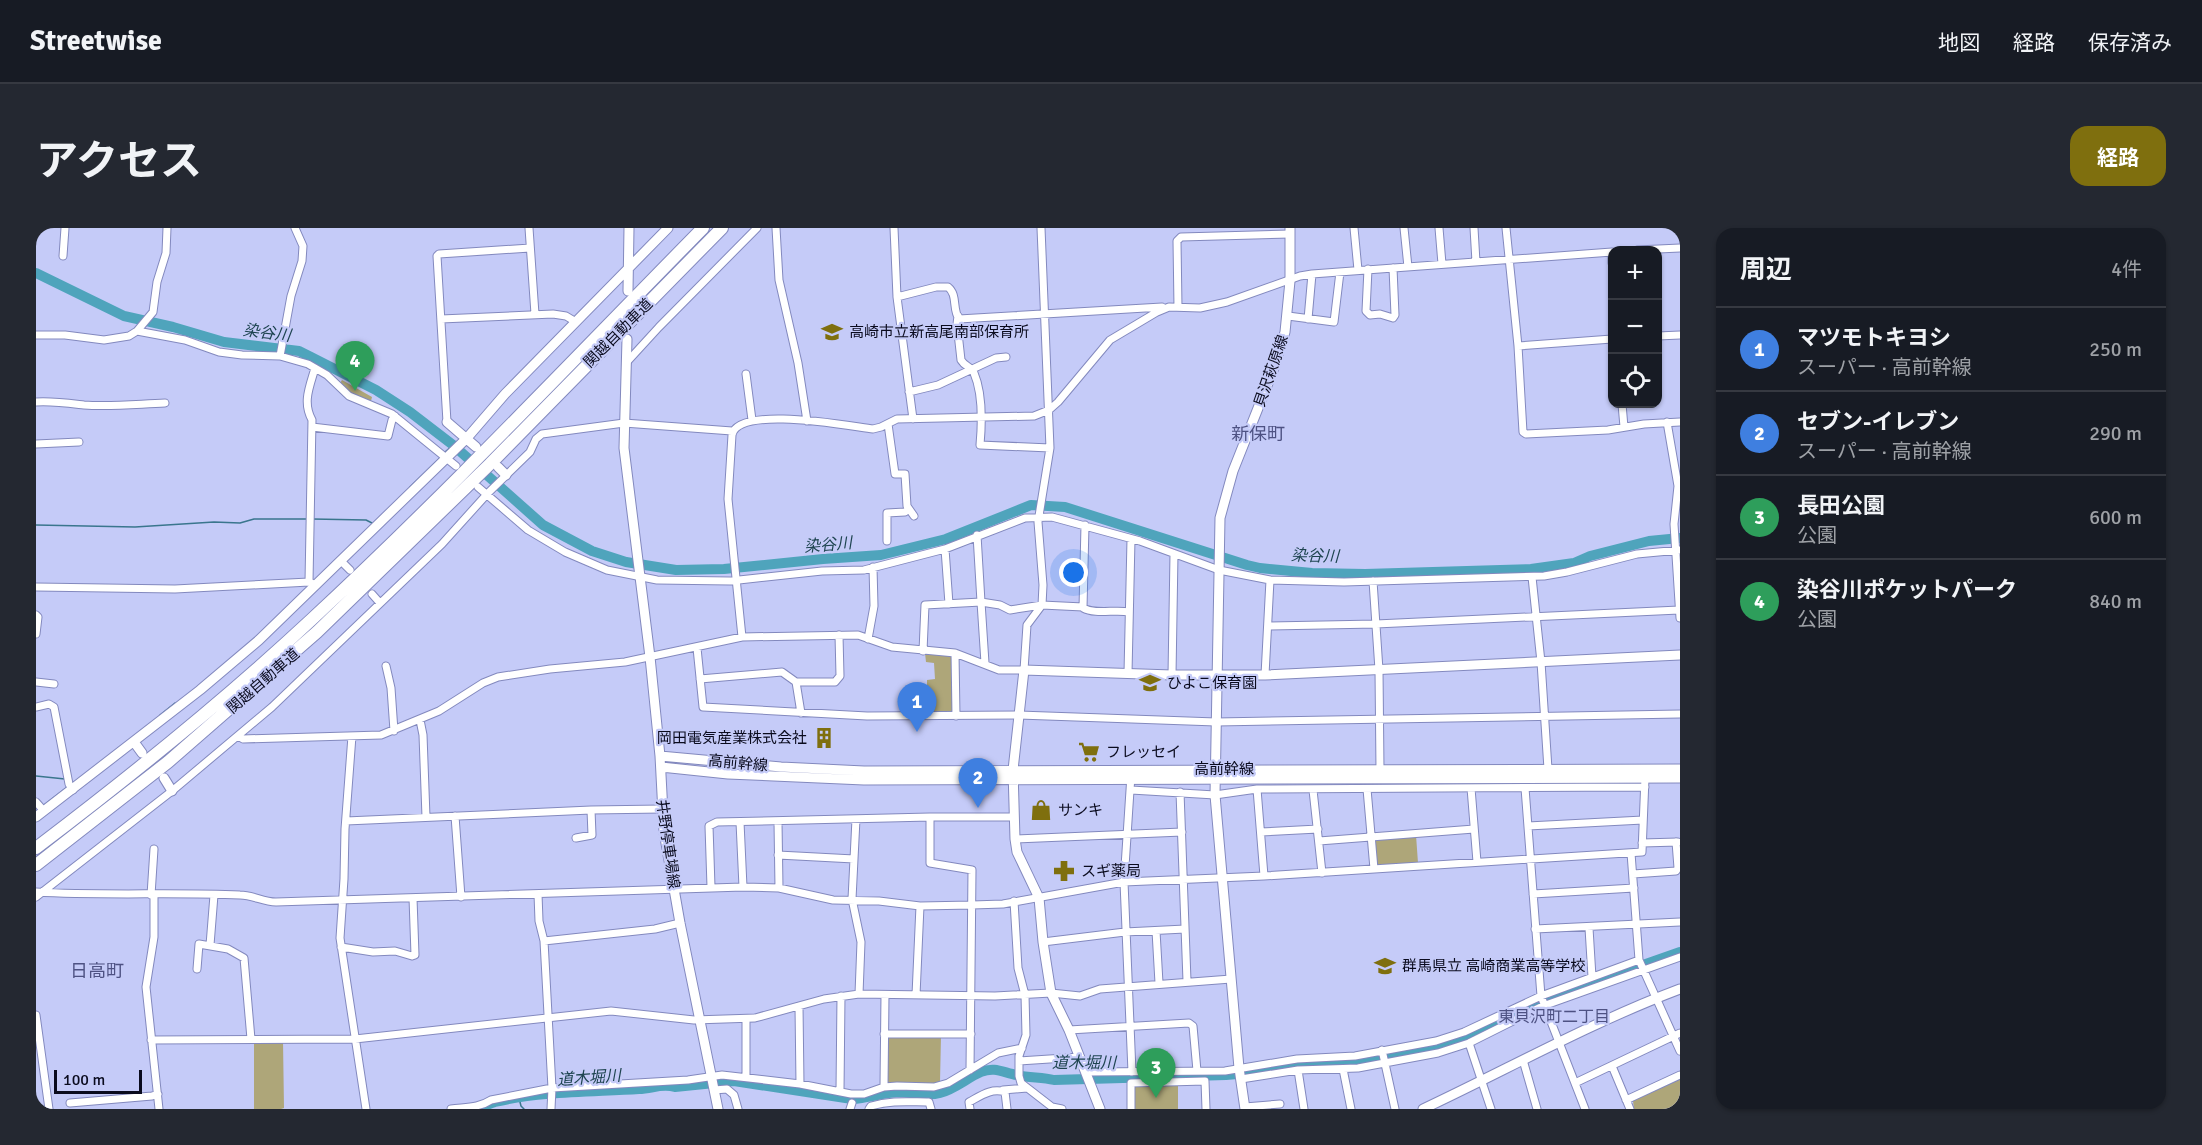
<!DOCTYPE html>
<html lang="ja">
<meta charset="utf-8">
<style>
body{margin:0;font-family:Signika,"Noto Sans JP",sans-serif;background:#242831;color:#f1f3f6}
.controls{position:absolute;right:18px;top:18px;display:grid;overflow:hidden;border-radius:12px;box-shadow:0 2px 4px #0004}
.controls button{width:54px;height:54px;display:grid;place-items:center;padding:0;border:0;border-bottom:2px solid #363941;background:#171b24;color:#f1f3f6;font:30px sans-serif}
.scale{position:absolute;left:18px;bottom:15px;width:88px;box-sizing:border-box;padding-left:6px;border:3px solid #0a0b1e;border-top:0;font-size:16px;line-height:21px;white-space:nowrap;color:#0a0b1e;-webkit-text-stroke:4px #c5cbf8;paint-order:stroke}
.you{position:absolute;left:1038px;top:345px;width:21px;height:21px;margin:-15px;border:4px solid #fff;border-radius:50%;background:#1a73e8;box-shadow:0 0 0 9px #1a73e833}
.badge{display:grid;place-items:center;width:39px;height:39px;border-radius:50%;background:#7f6f0e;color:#fff;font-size:20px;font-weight:700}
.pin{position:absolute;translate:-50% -50px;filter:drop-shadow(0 2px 3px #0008)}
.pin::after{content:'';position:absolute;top:32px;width:21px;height:18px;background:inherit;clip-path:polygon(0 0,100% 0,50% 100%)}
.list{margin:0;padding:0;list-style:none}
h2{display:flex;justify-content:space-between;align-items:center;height:78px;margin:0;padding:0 24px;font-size:26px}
h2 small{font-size:20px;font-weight:400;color:#9ea1a6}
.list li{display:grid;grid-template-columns:39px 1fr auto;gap:18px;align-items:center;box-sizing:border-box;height:84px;padding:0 24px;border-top:2px solid #363941}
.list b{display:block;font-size:22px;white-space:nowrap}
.list p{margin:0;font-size:20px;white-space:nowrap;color:#9ea1a6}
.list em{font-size:20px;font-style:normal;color:#9ea1a6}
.icon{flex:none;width:33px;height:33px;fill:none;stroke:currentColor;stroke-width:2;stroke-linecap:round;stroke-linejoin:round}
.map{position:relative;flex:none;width:1644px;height:881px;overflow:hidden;border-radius:18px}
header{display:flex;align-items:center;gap:36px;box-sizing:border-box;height:84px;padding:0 30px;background:#171b24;border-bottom:2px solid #363941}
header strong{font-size:28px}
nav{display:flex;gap:33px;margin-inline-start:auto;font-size:21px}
.intro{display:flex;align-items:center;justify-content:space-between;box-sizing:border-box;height:144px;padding:0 36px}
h1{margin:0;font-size:42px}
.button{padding:15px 27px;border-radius:18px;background:#7f6f0e;color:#fff;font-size:21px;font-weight:700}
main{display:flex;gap:36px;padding:0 36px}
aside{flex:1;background:#171b24;border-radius:18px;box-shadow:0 2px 4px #0004}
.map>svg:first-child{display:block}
</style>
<header>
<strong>Streetwise</strong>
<nav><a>地図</a><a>経路</a><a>保存済み</a></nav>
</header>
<div class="intro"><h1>アクセス</h1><a class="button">経路</a></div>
<main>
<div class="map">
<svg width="1644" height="881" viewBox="0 0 1644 881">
<rect width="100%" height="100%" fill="#c5cbf8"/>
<!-- green -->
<path fill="#aea679" d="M 306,152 L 336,169 L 335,173 L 315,165 L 304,155 Z
M 889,425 L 916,427 L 918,482 L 916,485 L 891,485 L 891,452 L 899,451 L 898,435 L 890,434 Z
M 1380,607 L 1382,635 L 1343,638 L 1340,635 L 1338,611 Z
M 853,808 L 905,808 L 904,854 L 897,857 L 851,857 L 850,810 Z
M 218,813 L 247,813 L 248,880 L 245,881 L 218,881 Z
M 1644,851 L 1644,881 L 1598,881 L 1597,873 Z
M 1100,857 L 1142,857 L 1142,881 L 1099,881 L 1098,860 Z"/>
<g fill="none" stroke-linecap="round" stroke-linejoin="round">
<!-- stream -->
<path stroke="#3a768d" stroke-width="1.5" d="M 408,225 L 417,217
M 374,259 L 405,229
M 276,291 L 330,292 L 336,295
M 0,297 L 99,299 L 178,294 L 204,295 L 218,291 L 271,291
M 124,487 L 139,475
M 0,548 L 29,551
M 8,577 L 30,560
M 483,870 L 485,878 L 488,881"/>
<!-- river -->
<path stroke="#4fa4bc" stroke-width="10" d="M 0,45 L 88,88 L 137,99 L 188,114 L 263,123 L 275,129 L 340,162 L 374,184 L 417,217 L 507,297 L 556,323 L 590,334 L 640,342 L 688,341 L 787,331 L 845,327 L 910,311 L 995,277 L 1029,279 L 1211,337 L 1224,340 L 1276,345 L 1329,346 L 1495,341 L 1538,335 L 1554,328 L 1613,313 L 1644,310
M 443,881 C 449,879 453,875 459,874 C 506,863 555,864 603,861 C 616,861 625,855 639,859 L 698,853 L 816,871 C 832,870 846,865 862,864 C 876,864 890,869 904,865 C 919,861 931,850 945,844 C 959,838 968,845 981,847 C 994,850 1006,849 1018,852 L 1190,847 L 1213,845 L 1262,836 L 1341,832 L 1416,816 L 1513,770 L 1644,724"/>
<defs>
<path id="street" d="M 493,0 L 499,86
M 740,0 L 743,52 L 762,135 L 771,193
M 858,0 L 861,69 L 877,191
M 1318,0 L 1322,42
M 1368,0 L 1372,39
M 1403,0 L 1406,36
M 1438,0 L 1440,34
M 1470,0 L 1482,118 L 1487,204 L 1490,206 L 1572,202 L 1608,196 L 1644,194
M 1601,22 L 1644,20
M 1576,24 L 1576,35
M 27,28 L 29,0
M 1332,41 L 1330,83 L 1334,87 L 1344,86 L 1357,90 L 1359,87 L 1357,40
M 861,69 L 900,59 L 912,59 C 922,67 916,81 923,91 L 1126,79
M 1142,79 L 1141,13 L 1145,9 L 1254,6
M 922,88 L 921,96 L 925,132 C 929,139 936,139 938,145 C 947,166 946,195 944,217 L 1014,220
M 1252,88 L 1298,94 L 1304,44
M 405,91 L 517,86 L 530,88 L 540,94
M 1272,91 L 1276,46
M 101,103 L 149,112 L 183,124 L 206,127 L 244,128 L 272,136 L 291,147 L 313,168 L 356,186 L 420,238
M 0,107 L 29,107 L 68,112 L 93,108 L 101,103 L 117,84 L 121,54 L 130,25 L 131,0
M 1622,108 L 1644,107
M 1482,118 L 1576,111
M 244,128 L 255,68 L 266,33 L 267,18 L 259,0
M 590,135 L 623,99 L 721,0
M 710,146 L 716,192
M 873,164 L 902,157 L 960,130 L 970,129
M 0,174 C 17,173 31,175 48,177 C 75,179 102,176 129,175
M 1586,176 L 1588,199
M 411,194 L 401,28 L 403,26 L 494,20
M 1631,194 L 1642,258 L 1638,296 L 1644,390
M 852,196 L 859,246 L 869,246 L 871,278 L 878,288
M 276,199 L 352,208 L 356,192 L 359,188
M 0,216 L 43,214
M 442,259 L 492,302 L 529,324 L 571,342 L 621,352 L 694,353 L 786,343 L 828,342 L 909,321 L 989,290 L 1016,289 L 1104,313 L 1183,342 L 1234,352 L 1308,354 L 1508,348 L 1531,344 L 1601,326 L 1644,322
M 1049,297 L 1047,380 C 1060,387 1079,381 1093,384
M 941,307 L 945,374 L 964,377 L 974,382 L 1006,377 L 1047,379
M 851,313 L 851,285 L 869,284 L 873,281
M 909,321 L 913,376
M 305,333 L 314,342
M 1496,349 L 1505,434 L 1512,541
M 1337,353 L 1343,442 L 1344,542
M 276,355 L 273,354 L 276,192 C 266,174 274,158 279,140
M 0,359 L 139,361 L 273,354
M 336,366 L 344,375
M 0,387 L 2,389 L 0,406
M 1232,398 L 1340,396 L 1643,382
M 706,409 L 692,271 L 696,207 C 702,177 812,198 837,201 L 845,199 L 861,191 L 998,188 L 1013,182 L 1022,174 L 1074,112 L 1121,84 L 1133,79 L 1164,80 L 1191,74 L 1264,48 L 1276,46 L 1576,24
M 832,411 L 838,378 L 837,339
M 661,420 L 667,479 L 831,488 L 983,487 L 1180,494 L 1644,486
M 887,423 L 889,377 L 945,374 L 949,435
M 919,425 L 920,488
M 350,438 L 355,460 L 358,503
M 1092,445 L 1095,311
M 1136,447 L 1138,326
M 1229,447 L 1234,352
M 664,451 L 746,444 L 760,454 L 799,454 L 804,448 L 803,407
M 0,454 L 18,456
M 760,454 L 765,485
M 0,479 L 13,476 L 18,479 L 33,556 L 37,562
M 384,492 L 387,507 L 390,589
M 202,508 L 207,511 L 345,507 L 403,483 L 447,455 L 462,449 L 514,441 L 589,434 L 706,409 L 822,407 L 856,419 L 919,425 L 963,442 L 988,442 L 991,397 L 1006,377 L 1007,357 L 1002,294 L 1014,220 L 1005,0
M 316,508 L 309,601 L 308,651 L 304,710 L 330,881
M 1095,547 L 1088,654 L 1096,844
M 1435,560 L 1441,634
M 1489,560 L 1505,768 L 1549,881
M 1221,561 L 1228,648
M 1331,561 L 1338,641
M 1095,562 L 1179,567 L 1221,561 L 1609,559
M 1277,562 L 1286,645
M 1144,564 L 1151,753
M 0,574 L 8,583
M 419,588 L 425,669
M 894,589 L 894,635 L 936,642 L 934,842
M 820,591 L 816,671 L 825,714 L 823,766
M 310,593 L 555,582 L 626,581
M 704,594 L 707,659
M 742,594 L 743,660
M 1492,598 L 1607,592
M 1225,604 L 1282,601
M 540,610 L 556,607 L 555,582
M 979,611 L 1146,604
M 1283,613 L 1438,601
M 1606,615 L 1642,614
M 1595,625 L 1603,732 L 1644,823
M 742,627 L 818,631
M 1597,646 L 1640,643 L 1642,640 L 1640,614
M 675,659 L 673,598 L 681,594 L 894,589 L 978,589
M 0,664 C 68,668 136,664 204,667 C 217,667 227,674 240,674 L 707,659 L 743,660 L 797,672 L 843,673 L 884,678 L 936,677 L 967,676 L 1088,654 L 1228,648 L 1606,624 L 1609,550
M 502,666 L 503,693 L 508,713 L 516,860 L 515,881
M 1497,666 L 1598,660
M 115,667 L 118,621
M 118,667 L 118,709 L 110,759 L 123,881
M 0,669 L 136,563 L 236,479 L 406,316 L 452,265 L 494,224 L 500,211 L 506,206 L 588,195 L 696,203
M 978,673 L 982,740 L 989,767 L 990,807 L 983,828 L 983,848 L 985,855 L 1016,879 L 1026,881
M 1553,700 L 1556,749
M 1499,701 L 1644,694
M 1120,703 L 1123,755
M 508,713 L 619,701 L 644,695
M 1007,714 L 1089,704 L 1149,701
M 174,717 L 178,667
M 305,719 L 337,724 L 359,723 L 376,728 L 379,727 L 377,670
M 161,741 L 163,716 L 192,721 L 208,730 L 215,811
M 880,767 L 884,678
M 763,778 L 764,856
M 0,787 L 13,881
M 1033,802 L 1153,795 L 1157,798 L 1161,843
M 848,806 L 935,806
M 115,812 L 319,811 L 575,783 L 658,792 L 719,790 L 788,771 L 823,766 L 959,768 L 1015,765 L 1044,768 L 1064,761 L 1195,751
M 1433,815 L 1455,881
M 1346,822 L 1359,881
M 1487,832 L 1501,881
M 983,833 L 1044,829
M 1576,838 L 1594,881
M 1307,841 L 1315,881
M 1262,842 L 1268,881
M 1050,844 L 1189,843 L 1261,831 L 1319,828 L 1400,813 L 1428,804 L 1505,768 L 1603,732
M 710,849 L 710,791
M 1205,851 L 1262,842 L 1322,840 L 1402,825 L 1433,815 L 1507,778 L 1644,729
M 1539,855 L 1644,805
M 848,859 L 849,767
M 678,862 L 691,861 L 698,867 L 702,881
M 967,862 L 991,860
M 804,863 L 805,768
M 1590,872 L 1644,847
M 34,875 L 116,868 L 122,866
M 1209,879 L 1244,876
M 415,881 C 429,879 443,880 455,872 L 516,860 L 652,852 L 686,847 L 764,856 L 815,866 L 828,866 L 848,859 L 861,858 L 898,859 L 912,855 L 962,825 L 986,820
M 814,881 L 816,875
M 833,881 L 835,878 C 855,872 873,874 893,874 L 895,881
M 934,881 L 933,874 C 946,867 955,860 969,864 L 971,881
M 1095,881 L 1095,855 L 1169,853 L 1170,881"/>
<path id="secondary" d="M 592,63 L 593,0
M 591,111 L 588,220 L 614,429 L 624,528 L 628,604 L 644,695 L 682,881
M 411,194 L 440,219
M 462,239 L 470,247
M 98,514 L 106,525
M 624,528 L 745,539 L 828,543 L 1644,541
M 625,539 L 692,546 L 828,552 L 1644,550
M 128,550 L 136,563
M 0,589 L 164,462 L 223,412 L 431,210 L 469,166 L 632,0
M 1064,881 L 1033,802 L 1015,765 L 1007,714 L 1003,670 L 981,624 L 979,611 L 977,542 L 988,442 L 1136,447 L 1229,447 L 1644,427
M 1209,881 L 1203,840 L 1179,567 L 1184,290 L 1197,243 L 1238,140 L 1249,104 L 1254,53 L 1254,0
M 1387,881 C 1472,841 1556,794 1644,761"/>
<path id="highway" d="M 0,620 C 95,548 188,473 275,392 C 410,267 537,132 667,0
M 0,637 L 132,534 L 281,404 L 454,236 L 686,0"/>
</defs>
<!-- street casing -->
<use href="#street" stroke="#8389be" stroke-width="9"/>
<!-- secondary casing -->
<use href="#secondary" stroke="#8389be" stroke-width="11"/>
<!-- highway casing -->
<use href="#highway" stroke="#8389be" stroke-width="14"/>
<!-- street -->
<use href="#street" stroke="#fff" stroke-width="7"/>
<!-- secondary -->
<use href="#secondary" stroke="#fff" stroke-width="9"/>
<!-- highway -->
<use href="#highway" stroke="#fff" stroke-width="12"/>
</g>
<!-- icons -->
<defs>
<symbol id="school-bare" viewBox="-9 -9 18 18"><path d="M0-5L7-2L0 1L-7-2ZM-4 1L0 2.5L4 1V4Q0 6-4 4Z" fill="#7f6f0e" stroke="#c5cbf8" stroke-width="2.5" paint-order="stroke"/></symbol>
<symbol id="building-bare" viewBox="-9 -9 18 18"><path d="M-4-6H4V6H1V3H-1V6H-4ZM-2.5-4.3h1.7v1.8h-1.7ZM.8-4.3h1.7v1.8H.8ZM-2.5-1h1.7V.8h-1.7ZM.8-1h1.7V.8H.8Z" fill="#7f6f0e" stroke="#c5cbf8" stroke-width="2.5" paint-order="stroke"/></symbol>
<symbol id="supermarket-bare" viewBox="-9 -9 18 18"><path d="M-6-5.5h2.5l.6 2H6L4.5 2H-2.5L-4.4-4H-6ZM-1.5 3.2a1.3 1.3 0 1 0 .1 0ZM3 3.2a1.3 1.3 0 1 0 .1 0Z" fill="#7f6f0e" stroke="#c5cbf8" stroke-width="2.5" paint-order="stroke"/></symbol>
<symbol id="shop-bare" viewBox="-9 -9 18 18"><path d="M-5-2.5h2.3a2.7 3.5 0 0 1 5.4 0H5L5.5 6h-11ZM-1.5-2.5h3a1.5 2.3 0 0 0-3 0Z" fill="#7f6f0e" stroke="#c5cbf8" stroke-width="2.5" paint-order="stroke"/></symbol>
<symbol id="pharmacy-bare" viewBox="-9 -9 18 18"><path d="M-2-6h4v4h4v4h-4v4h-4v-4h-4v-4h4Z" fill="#7f6f0e" stroke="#c5cbf8" stroke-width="2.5" paint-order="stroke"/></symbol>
</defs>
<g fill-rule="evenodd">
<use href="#school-bare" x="781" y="89" width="30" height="30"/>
<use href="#school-bare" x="1099" y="440" width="30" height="30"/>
<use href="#building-bare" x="773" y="495" width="30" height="30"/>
<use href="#supermarket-bare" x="1038" y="509" width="30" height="30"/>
<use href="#shop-bare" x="990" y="567" width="30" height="30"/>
<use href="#pharmacy-bare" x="1013" y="628" width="30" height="30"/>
<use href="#school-bare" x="1334" y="723" width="30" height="30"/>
</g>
<g text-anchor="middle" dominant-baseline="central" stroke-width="4.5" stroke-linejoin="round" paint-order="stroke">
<!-- poi labels -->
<g font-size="15" fill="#0a0b1e" stroke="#c5cbf8" text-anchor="start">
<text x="813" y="104">高崎市立新高尾南部保育所</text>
<text x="1131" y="455">ひよこ保育園</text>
<text x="771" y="510" text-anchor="end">岡田電気産業株式会社</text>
<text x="1070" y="524">フレッセイ</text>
<text x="1022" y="582">サンキ</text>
<text x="1045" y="643">スギ薬局</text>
<text x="1366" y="738">群馬県立 高崎商業高等学校</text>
</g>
<!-- street labels -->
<g font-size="15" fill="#0a0b1e" stroke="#c5cbf8">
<text transform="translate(582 105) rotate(-45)">関越自動車道</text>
<text transform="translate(1235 143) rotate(-71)">貝沢萩原線</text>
<text transform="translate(227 453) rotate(-41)">関越自動車道</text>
<text transform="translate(702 535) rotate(5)">高前幹線</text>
<text x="1188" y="541">高前幹線</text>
<text transform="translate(632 616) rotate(82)">井野停車場線</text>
</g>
<!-- water labels -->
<g font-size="16" font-style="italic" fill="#1e4450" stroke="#c5cbf8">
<text transform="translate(231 105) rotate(7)">染谷川</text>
<text transform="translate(792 317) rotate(-5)">染谷川</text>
<text transform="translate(1279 328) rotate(2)">染谷川</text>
<text x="1048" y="835">道木堀川</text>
<text transform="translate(553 850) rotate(-4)">道木堀川</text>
</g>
<!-- neighbourhood labels -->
<g font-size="16" fill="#4e5283" stroke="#c5cbf8">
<text x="1518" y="789">東貝沢町二丁目</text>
</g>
<!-- quarter labels -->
<g font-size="18" fill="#4e5283" stroke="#c5cbf8">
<text x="1222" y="206">新保町</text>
<text x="61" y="743">日高町</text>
</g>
</g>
</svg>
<div class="controls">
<button>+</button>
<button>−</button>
<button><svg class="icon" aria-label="locate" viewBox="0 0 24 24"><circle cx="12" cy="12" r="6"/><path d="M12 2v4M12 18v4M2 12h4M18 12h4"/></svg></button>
</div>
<div class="scale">100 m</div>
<div class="you"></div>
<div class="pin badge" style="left:881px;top:504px;background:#3f7fe0">1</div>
<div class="pin badge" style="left:942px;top:580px;background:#3f7fe0">2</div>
<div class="pin badge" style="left:1120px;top:870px;background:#2e9e5b">3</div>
<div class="pin badge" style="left:319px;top:163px;background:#2e9e5b">4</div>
</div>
<aside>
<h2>周辺<small>4件</small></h2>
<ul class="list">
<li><span class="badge" style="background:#3f7fe0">1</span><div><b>マツモトキヨシ</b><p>スーパー · 高前幹線</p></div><em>250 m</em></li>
<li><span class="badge" style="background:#3f7fe0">2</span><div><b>セブン-イレブン</b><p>スーパー · 高前幹線</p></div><em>290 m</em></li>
<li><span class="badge" style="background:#2e9e5b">3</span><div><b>長田公園</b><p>公園</p></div><em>600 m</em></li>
<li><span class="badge" style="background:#2e9e5b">4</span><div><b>染谷川ポケットパーク</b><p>公園</p></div><em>840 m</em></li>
</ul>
</aside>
</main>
